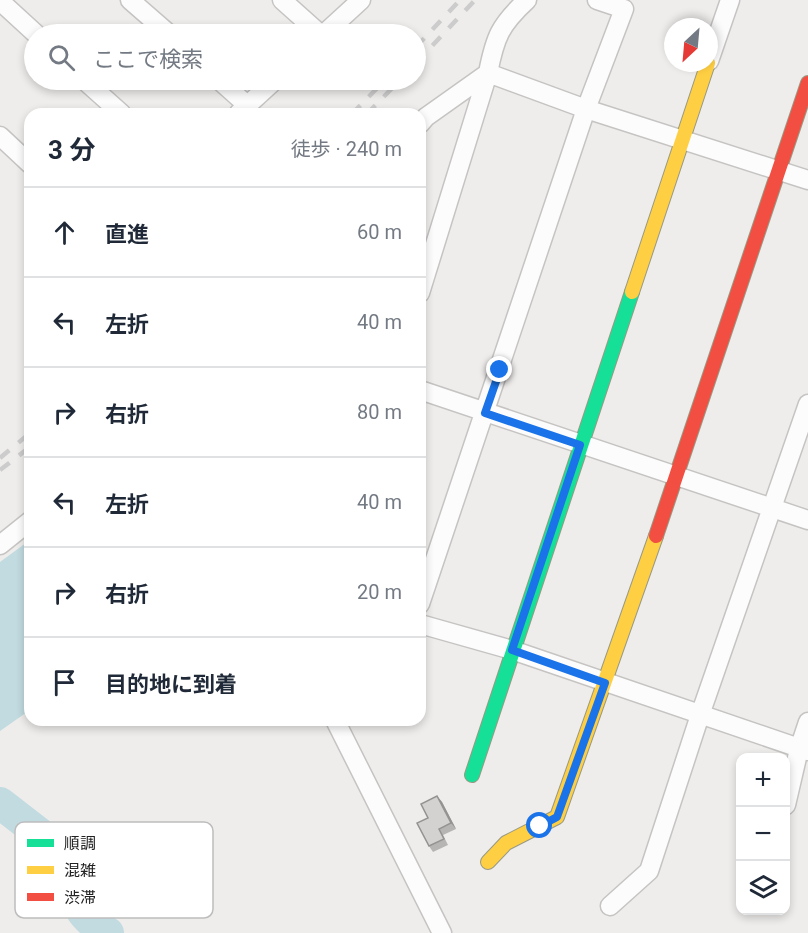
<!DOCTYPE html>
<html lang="ja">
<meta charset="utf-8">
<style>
body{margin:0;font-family:Roboto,"Noto Sans JP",sans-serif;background:#f6f6f7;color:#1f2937}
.controls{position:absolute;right:18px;bottom:18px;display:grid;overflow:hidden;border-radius:12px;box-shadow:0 3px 9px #0003}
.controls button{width:54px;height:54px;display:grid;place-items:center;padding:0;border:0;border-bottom:2px solid #e0e1e3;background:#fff;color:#1f2937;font:30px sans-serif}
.compass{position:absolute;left:664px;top:18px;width:54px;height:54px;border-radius:50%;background:#fff;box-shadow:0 3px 9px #0003;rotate:206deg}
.stop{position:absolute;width:18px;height:18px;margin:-14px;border:4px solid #1a73e8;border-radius:50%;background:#fff}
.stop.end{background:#1a73e8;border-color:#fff;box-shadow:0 2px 6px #0008}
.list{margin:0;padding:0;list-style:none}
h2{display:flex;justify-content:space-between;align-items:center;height:78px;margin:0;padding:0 24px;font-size:26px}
h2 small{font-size:20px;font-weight:400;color:#747a83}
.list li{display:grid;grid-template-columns:39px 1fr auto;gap:18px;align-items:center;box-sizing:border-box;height:90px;padding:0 24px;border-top:2px solid #e0e1e3}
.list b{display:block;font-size:22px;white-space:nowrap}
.list em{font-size:20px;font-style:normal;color:#747a83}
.icon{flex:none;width:33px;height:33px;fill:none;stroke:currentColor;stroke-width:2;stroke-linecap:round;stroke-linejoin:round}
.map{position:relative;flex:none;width:808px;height:933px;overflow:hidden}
.search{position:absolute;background:#fff;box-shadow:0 3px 9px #0003;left:24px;top:24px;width:402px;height:66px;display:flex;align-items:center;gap:15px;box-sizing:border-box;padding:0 21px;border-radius:33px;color:#747a83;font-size:22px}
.panel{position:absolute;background:#fff;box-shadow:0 3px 9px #0003;left:24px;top:108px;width:402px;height:618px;border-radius:18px}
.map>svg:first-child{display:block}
</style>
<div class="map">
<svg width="808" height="933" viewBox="0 0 808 933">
<rect width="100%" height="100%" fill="#efedeb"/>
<!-- water -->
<path fill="#c1dbe0" d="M 30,540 L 30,710 L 0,731 L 0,562 Z
M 0,796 L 66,849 L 57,855 L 0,809 Z"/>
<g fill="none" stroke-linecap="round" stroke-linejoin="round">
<!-- river -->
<path stroke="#c1dbe0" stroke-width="32" d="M 0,803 L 62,851 C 86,883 58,905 108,933"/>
<defs>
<path id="street" d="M 130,0 L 169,34
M 282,0 L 320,34
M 0,1 L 36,34
M 324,34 L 361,0
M 709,61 L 730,0
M 84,80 L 122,114
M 219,80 L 247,105
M 238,114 L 275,80
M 420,124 L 426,117 L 488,73 C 495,37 500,25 527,0
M 0,136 L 30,164
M 420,293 L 488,73 L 586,109 L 808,180
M 420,390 L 808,520
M 0,545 L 30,521
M 420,604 L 586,109 L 624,9 L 597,0
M 420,624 L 512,650 L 808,751
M 335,720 L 442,933
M 786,805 L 799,749 L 808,722
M 610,906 L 649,871 L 700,715 L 808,404"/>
<path id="fast" d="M 472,775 L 632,292"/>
<path id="slow" d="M 632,292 L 708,63
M 488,862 L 506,843 L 557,817 L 656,536"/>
<path id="jam" d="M 656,536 L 808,83"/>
</defs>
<!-- street casing -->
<use href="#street" stroke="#c5c4c3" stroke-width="21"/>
<!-- fast casing -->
<use href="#fast" stroke="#989983" stroke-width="16"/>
<!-- slow casing -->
<use href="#slow" stroke="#989983" stroke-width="16"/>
<!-- jam casing -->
<use href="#jam" stroke="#989983" stroke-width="16"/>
<!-- street -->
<use href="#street" stroke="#fdfcfc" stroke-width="18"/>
<!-- fast -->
<use href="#fast" stroke="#16e098" stroke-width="14"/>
<!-- slow -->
<use href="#slow" stroke="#ffcf43" stroke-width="14"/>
<!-- jam -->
<use href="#jam" stroke="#f24e42" stroke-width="14"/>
<!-- rail -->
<path stroke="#ccc" stroke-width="4.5" stroke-dasharray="12 12" stroke-linecap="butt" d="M 416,47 L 460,0
M 416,63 L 475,0
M 352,114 L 385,80
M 367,114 L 400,80
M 0,458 L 30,433
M 0,470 L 30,447"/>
</g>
<!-- wall -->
<path fill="#b6b5b3" d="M 437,796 L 442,802 L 456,829 L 443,835 L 448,845 L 433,852 L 429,846 L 428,818 Z"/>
<!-- shaded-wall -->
<path fill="#949392" d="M 437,796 L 442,802 L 456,829 L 451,823 Z"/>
<!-- building -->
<path fill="#d4d2d0" stroke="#949392" stroke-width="1.5" d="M 437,796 L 451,823 L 439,829 L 444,839 L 429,846 L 417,823 L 428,818 L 421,804 Z"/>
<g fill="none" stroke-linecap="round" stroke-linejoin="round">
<!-- route -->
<path stroke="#1a73e8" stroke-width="8" d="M 500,370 L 485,413 L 580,445 L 512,650 L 605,683 L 557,817 L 540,826"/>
</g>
<!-- legend -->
<rect x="15" y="822" width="198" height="96" rx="9" fill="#fff" stroke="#bdbdbd" stroke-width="1.5"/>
<rect x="27" y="839" width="27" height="8" fill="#16e098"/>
<rect x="27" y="866" width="27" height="8" fill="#ffcf43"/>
<rect x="27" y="893" width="27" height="8" fill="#f24e42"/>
<g font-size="16" fill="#222">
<text x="64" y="849">順調</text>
<text x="64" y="876">混雑</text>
<text x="64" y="903">渋滞</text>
</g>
</svg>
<div class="controls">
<button>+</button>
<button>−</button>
<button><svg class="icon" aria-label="layers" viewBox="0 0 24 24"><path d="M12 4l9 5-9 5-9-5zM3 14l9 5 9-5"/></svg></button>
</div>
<svg class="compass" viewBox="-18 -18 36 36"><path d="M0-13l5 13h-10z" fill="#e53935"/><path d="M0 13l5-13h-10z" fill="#747a83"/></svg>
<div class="stop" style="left:540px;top:826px"></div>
<div class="stop end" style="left:500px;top:370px"></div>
<div class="search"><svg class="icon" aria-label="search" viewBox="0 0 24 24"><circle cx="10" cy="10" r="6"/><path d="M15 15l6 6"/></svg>ここで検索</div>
<section class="panel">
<h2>3 分<small>徒歩 · 240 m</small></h2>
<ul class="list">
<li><svg class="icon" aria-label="ahead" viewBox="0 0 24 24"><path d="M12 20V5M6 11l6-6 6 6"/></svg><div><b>直進</b></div><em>60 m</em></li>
<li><svg class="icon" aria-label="left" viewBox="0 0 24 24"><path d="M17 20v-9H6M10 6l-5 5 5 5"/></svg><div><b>左折</b></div><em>40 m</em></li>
<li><svg class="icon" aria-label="right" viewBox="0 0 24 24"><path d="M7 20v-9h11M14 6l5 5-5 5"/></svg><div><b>右折</b></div><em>80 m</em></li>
<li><svg class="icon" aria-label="left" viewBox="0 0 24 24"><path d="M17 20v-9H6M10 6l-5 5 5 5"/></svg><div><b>左折</b></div><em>40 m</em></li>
<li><svg class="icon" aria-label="right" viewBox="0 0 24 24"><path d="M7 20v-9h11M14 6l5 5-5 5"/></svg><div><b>右折</b></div><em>20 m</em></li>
<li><svg class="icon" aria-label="arrive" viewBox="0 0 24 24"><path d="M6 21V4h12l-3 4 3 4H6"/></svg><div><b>目的地に到着</b></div></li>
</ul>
</section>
</div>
